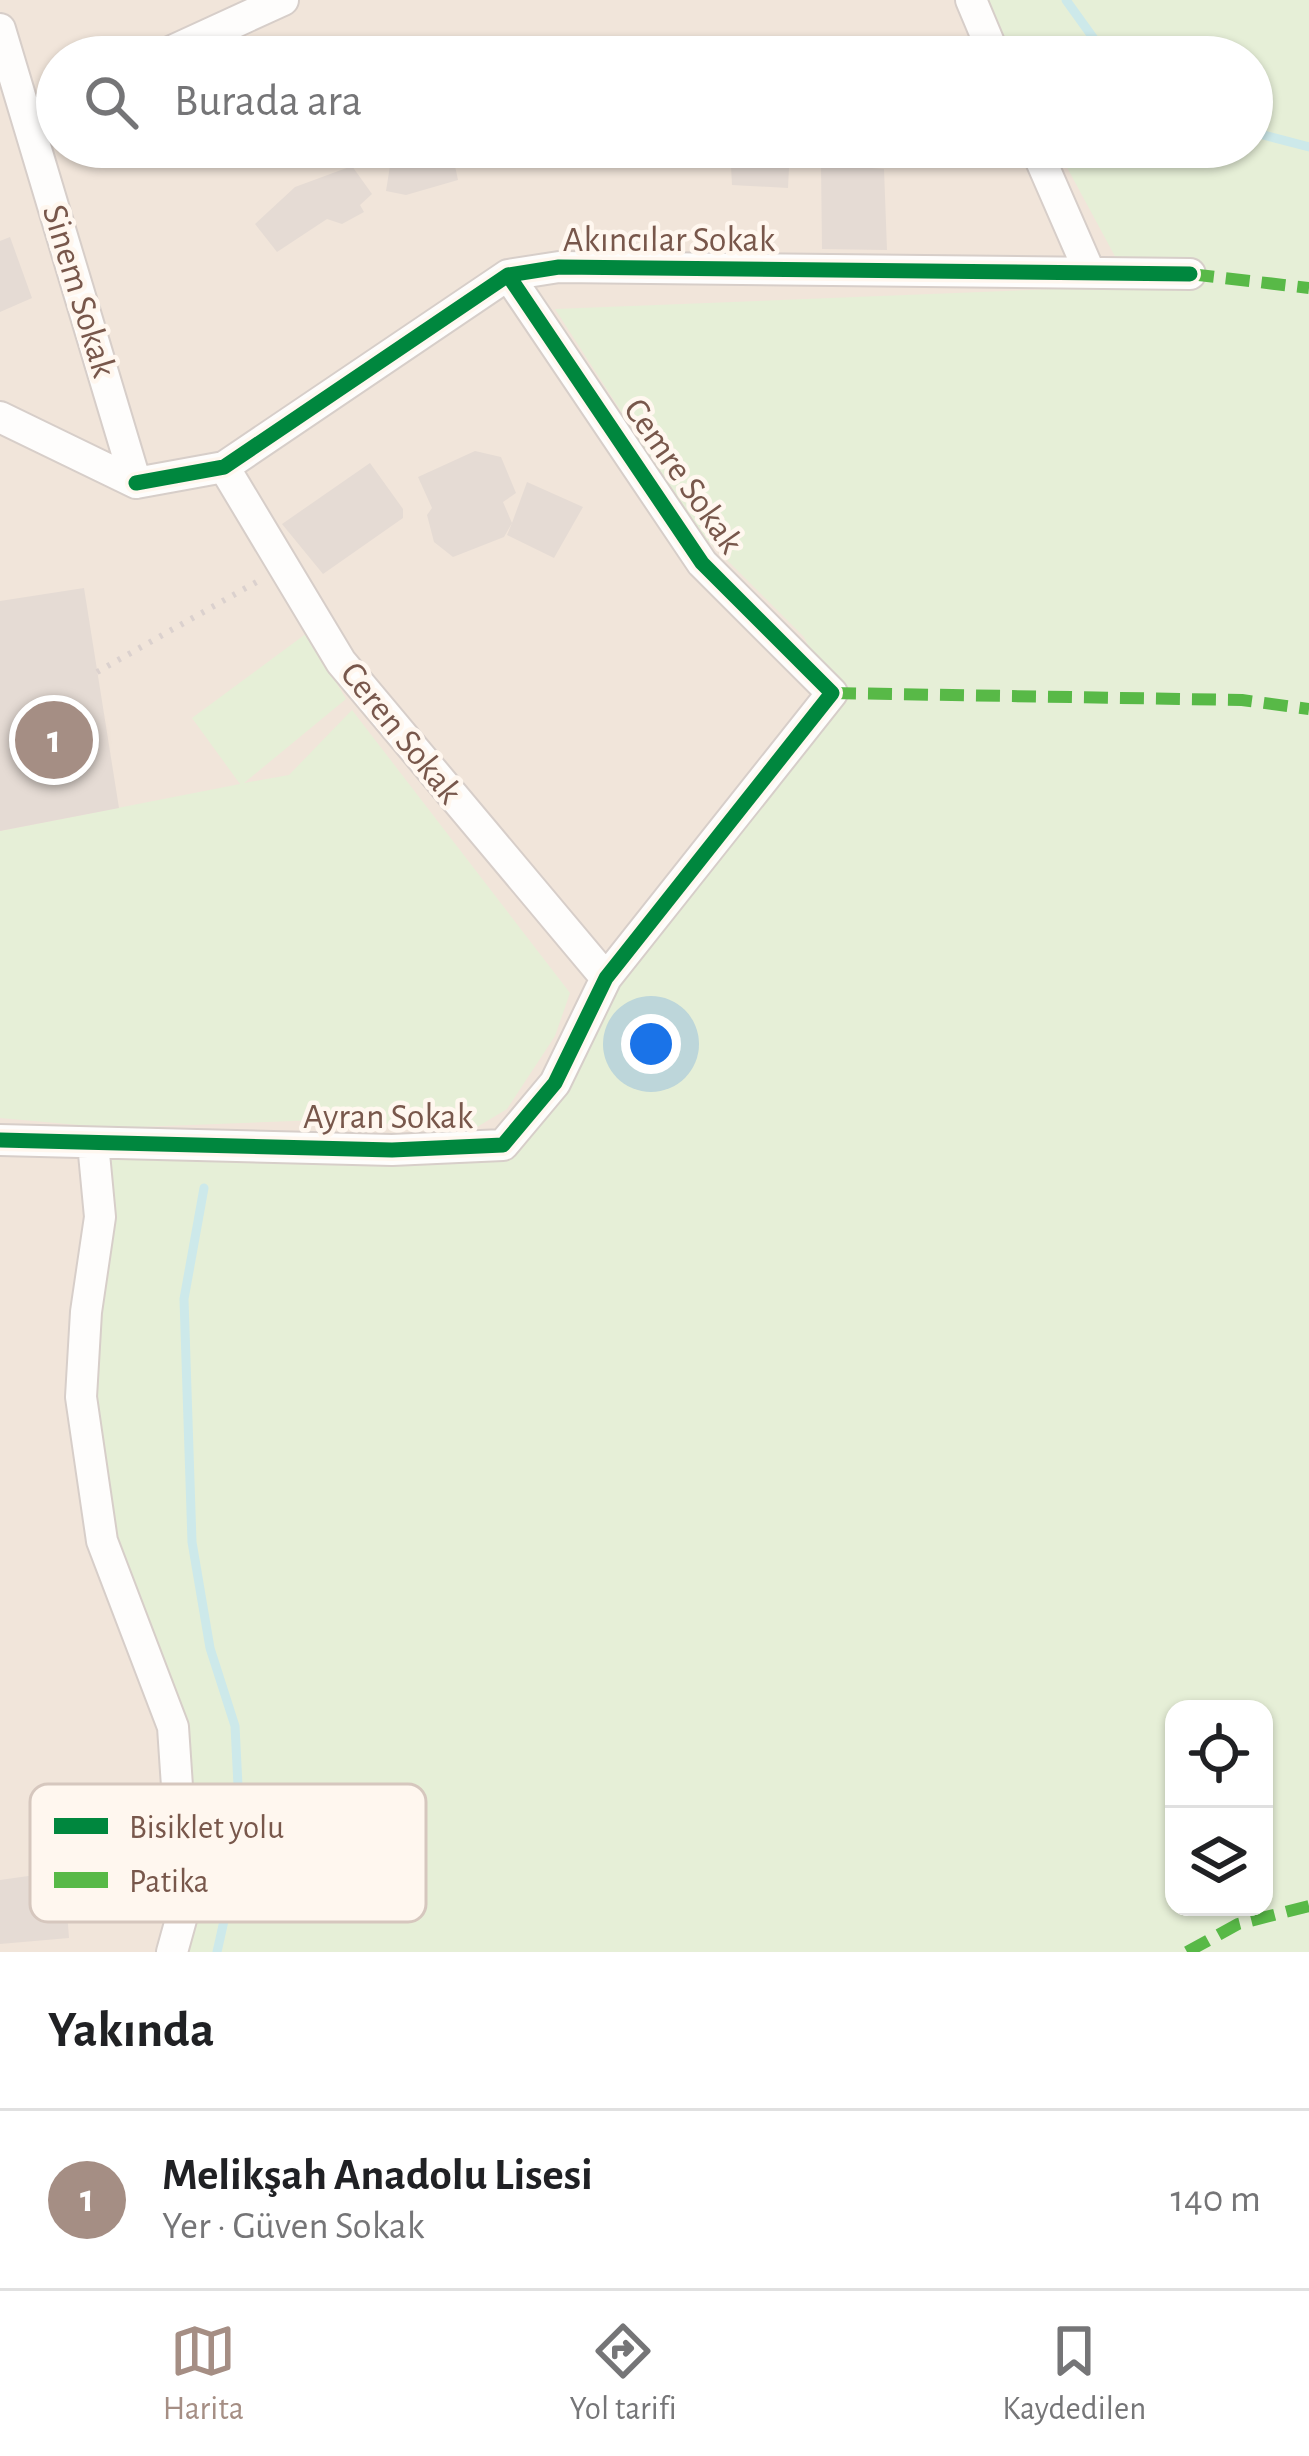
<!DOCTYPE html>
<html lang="tr">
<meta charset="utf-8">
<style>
body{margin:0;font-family:"Alegreya Sans",sans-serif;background:#f2f2f2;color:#202124}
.controls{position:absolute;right:36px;bottom:36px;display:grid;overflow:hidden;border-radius:24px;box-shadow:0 3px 9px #0004}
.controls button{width:108px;height:108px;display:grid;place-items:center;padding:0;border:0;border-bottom:3px solid #e0e0e0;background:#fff;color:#202124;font:60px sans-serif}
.you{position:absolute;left:651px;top:1044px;width:42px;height:42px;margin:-30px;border:9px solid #fff;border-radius:50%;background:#1a73e8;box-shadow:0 0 0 18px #1a73e833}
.badge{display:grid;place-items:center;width:78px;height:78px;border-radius:50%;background:#a58e84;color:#fff;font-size:39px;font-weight:700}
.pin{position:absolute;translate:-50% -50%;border:6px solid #fff;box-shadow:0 3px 12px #0006}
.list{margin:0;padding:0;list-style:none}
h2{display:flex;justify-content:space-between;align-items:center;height:156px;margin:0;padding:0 48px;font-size:51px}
h2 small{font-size:39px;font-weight:400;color:#757577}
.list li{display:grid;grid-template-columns:78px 1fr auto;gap:36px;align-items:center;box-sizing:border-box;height:180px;padding:0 48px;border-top:3px solid #e0e0e0}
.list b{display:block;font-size:45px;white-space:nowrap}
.list p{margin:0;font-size:39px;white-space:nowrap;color:#757577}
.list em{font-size:39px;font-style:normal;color:#757577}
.icon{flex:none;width:66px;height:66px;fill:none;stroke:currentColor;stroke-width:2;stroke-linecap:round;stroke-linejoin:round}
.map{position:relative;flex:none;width:1309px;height:1952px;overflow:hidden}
.search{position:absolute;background:#fff;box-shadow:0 3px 9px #0004;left:36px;right:36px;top:36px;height:132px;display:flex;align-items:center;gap:30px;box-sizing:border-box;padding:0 42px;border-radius:66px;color:#757577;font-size:45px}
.sheet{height:336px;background:#fff}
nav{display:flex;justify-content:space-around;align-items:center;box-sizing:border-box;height:168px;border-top:3px solid #e0e0e0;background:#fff;font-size:33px;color:#757577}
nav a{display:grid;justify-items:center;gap:6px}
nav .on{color:#a58e84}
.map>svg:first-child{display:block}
</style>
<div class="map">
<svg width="1309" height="1952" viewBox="0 0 1309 1952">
<rect width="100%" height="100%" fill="#f8f3ed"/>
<!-- residential -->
<path fill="#f1e5da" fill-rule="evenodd" d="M 0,0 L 1309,0 L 1309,1906 L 1187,1952 L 0,1952 ZM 57,57 L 1252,57 L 1252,147 L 57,147 ZM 1174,1709 L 1264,1709 L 1264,1907 L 1174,1907 Z"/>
<!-- green -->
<path fill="#e6efd7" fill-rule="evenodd" d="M 975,0 L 1309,0 L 1309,1952 L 172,1952 L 180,1799 L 102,1541 L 81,1397 L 93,1143 L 503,1145 L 606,978 L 831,693 L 804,637 L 699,532 L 555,309 L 1131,286 L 1056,147 L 1252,147 L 1252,57 L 1007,57 ZM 1174,1709 L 1264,1709 L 1264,1907 L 1174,1907 Z
M 307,633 L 346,699 L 244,783 L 289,775 L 352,710 L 570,993 L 555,1036 L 507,1109 L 467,1133 L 345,1119 L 112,1128 L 0,1118 L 0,831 L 240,784 L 192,718 Z"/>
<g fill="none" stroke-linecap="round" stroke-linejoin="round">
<!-- stream -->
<path stroke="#cde9ea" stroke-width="9" d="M 1066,0 L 1107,57
M 1252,132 L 1309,147
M 204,1188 L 184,1299 L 192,1542 L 210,1648 L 235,1726 L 241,1845 L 217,1952"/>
</g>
<!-- building -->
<path fill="#e5dbd4" d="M 393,147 L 451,147 L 458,180 L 406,195 L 386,191 Z
M 730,147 L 790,147 L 788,188 L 732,185 Z
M 821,164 L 884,169 L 887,250 L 822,249 Z
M 352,166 L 372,194 L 360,205 L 364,212 L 342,224 L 327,219 L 277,252 L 255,224 L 295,187 Z
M 10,237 L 32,298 L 0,312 L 0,241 Z
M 475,451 L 501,457 L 516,493 L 503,502 L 512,523 L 527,482 L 583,507 L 554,558 L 507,535 L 512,523 L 504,537 L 453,557 L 434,542 L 427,515 L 432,508 L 418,477 Z
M 370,463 L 403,509 L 403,518 L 323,574 L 282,524 Z
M 84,588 L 119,808 L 0,831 L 0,601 Z
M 64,1871 L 69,1938 L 0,1944 L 0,1880 Z"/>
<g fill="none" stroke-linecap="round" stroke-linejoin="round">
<defs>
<path id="street" d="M 971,0 L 995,57
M 0,29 L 136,483
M 159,57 L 283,0
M 27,118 L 57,104
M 1035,147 L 1090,273
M 0,417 L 136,483
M 224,467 L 341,662 L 606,978
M 136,483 L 224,467 L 508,275 L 559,267 L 1190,274
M 0,1140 L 392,1150 L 503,1145 L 555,1083 L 606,978 L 832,693 L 702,563 L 508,275
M 93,1143 L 100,1217 L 86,1312 L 81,1397 L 102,1541 L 173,1727 L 185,1905 L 172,1952"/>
</defs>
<!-- street casing -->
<use href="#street" stroke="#d7cec9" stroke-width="34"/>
<!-- path -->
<path stroke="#dbd1ce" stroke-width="6" stroke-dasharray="3 9" stroke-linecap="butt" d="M 97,672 L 260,580"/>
<!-- street -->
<use href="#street" stroke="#fefdfc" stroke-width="30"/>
<!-- quiet -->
<path stroke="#58b947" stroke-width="12" stroke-dasharray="24 12" stroke-linecap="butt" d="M 1190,274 L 1309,288
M 832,693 L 1242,700 L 1309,709
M 1187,1952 L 1238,1924 L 1309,1906"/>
<defs>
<path id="cycleway" d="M 136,483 L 224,467 L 508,275 L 559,267 L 1190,274
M 0,1140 L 392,1150 L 503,1145 L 555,1083 L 606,978 L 832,693 L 702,563 L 508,275"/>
</defs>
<!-- cycleway casing -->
<use href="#cycleway" stroke="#fff7ef" stroke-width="22"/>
<!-- cycleway -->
<use href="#cycleway" stroke="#00873e" stroke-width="15"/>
</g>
<g text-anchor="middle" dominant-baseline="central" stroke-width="9" stroke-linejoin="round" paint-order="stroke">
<!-- street labels -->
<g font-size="36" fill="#78574b" stroke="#fff7ef">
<text x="669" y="240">Akıncılar Sokak</text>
<text transform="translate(79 291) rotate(73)">Sinem Sokak</text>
<text transform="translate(683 476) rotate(55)">Cemre Sokak</text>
<text transform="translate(401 733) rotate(51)">Ceren Sokak</text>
<text x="388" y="1117">Ayran Sokak</text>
</g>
</g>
<!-- legend -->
<rect x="30" y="1784" width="396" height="138" rx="18" fill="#fff7ef" stroke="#d6c7be" stroke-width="3"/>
<rect x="54" y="1818" width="54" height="16" fill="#00873e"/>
<rect x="54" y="1872" width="54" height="16" fill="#58b947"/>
<g font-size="33" fill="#78574b">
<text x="129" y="1838">Bisiklet yolu</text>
<text x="129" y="1892">Patika</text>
</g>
</svg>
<div class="controls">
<button><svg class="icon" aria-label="locate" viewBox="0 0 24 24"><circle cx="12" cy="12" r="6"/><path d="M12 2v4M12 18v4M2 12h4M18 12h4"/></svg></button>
<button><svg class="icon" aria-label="layers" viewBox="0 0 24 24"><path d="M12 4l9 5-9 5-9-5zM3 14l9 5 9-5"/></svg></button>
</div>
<div class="you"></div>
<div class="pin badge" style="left:54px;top:740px">1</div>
<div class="search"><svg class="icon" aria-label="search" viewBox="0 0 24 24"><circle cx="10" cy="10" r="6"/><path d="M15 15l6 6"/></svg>Burada ara</div>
</div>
<section class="sheet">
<h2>Yakında<small></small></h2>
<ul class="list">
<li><span class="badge">1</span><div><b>Melikşah Anadolu Lisesi</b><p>Yer · Güven Sokak</p></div><em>140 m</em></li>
</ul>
</section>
<nav>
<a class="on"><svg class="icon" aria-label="map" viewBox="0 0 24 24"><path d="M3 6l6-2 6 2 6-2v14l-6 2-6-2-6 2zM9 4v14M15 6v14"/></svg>Harita</a>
<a><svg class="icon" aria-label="directions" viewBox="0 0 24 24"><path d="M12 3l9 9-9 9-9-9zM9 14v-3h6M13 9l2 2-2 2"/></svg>Yol tarifi</a>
<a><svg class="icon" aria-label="saved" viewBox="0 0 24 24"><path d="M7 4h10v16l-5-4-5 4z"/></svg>Kaydedilen</a>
</nav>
